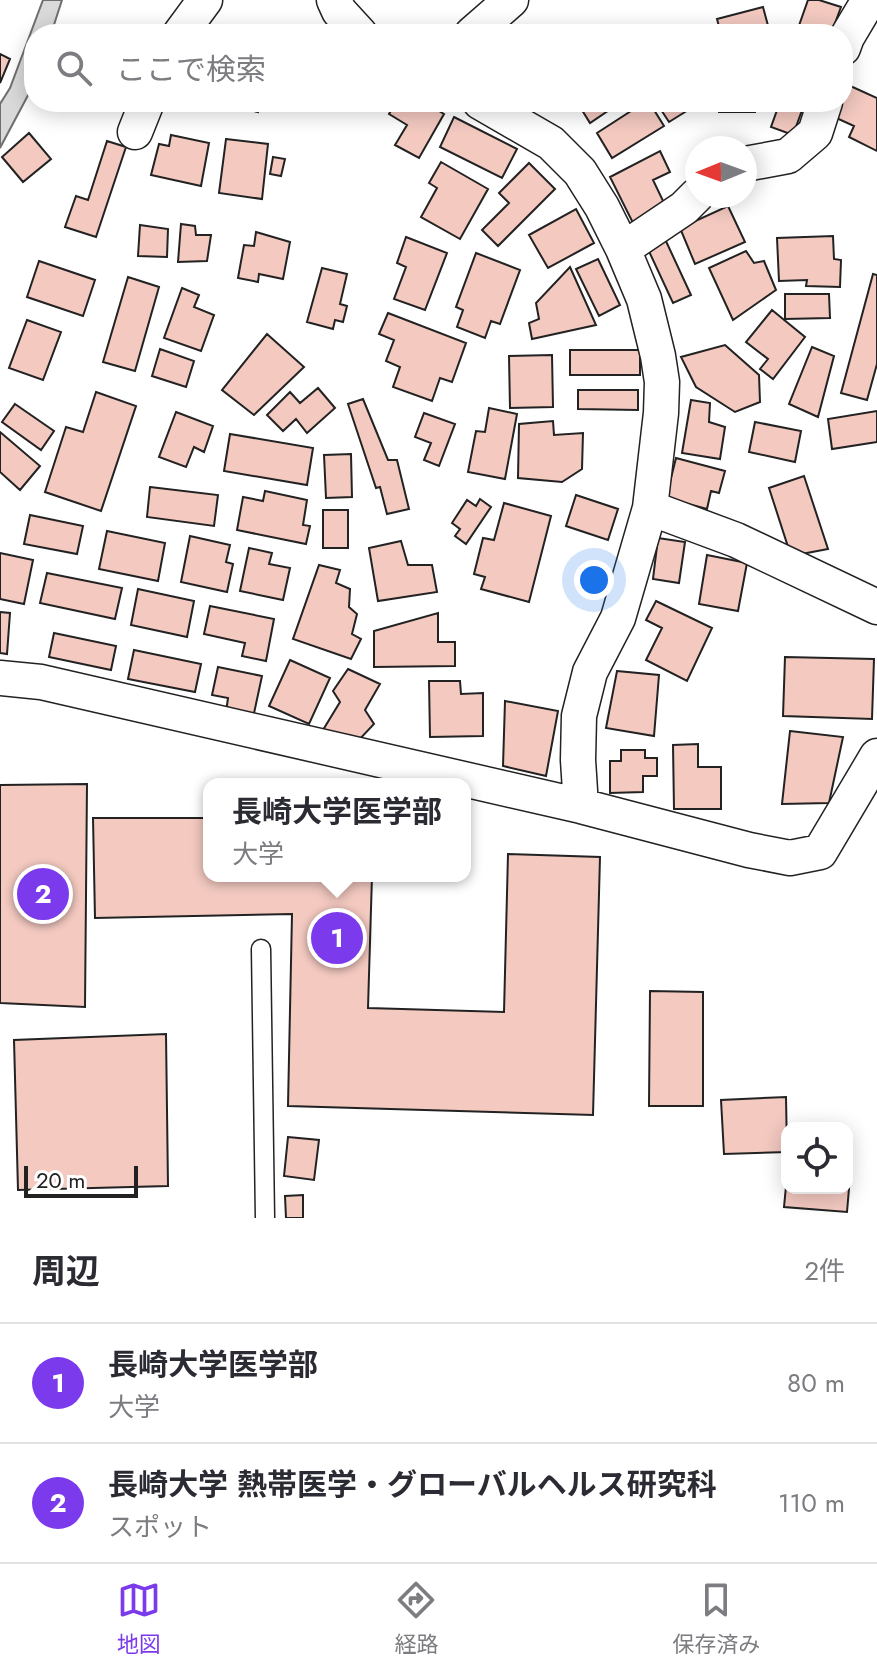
<!DOCTYPE html>
<html lang="ja">
<meta charset="utf-8">
<style>
body{margin:0;font-family:Jost,"Noto Sans JP",sans-serif;background:#f2f2f3;color:#2b2b33}
.controls{position:absolute;right:24px;bottom:24px;display:grid;overflow:hidden;border-radius:16px;box-shadow:0 4px 20px #0003}
.controls button{width:72px;height:72px;display:grid;place-items:center;padding:0;border:0;border-bottom:2px solid #e1e1e2;background:#fff;color:#2b2b33;font:40px sans-serif}
.compass{position:absolute;left:685px;top:136px;width:72px;height:72px;border-radius:50%;background:#fff;box-shadow:0 4px 20px #0003;rotate:269deg}
.scale{position:absolute;left:24px;bottom:20px;width:114px;box-sizing:border-box;padding-left:8px;border:4px solid #222;border-top:0;font-size:22px;line-height:28px;white-space:nowrap;color:#222;-webkit-text-stroke:6px #fff;paint-order:stroke}
.you{position:absolute;left:594px;top:580px;width:28px;height:28px;margin:-20px;border:6px solid #fff;border-radius:50%;background:#1a73e8;box-shadow:0 0 0 12px #1a73e833}
.badge{display:grid;place-items:center;width:52px;height:52px;border-radius:50%;background:#7c3aed;color:#fff;font-size:26px;font-weight:700}
.pin{position:absolute;translate:-50% -50%;border:4px solid #fff;box-shadow:0 2px 8px #0006}
.popup{position:absolute;left:203px;top:778px;width:268px;height:104px;box-sizing:border-box;display:grid;place-content:center;border-radius:16px;background:#fff;filter:drop-shadow(0 2px 6px #0005);font-size:26px;white-space:nowrap;color:#7c7c81}
.popup b{font-size:30px;color:#2b2b33}
.popup::after{content:'';position:absolute;left:50%;top:100%;margin-left:-16px;border:16px solid transparent;border-top-color:#fff}
.list{margin:0;padding:0;list-style:none}
h2{display:flex;justify-content:space-between;align-items:center;height:104px;margin:0;padding:0 32px;font-size:34px}
h2 small{font-size:26px;font-weight:400;color:#7c7c81}
.list li{display:grid;grid-template-columns:52px 1fr auto;gap:24px;align-items:center;box-sizing:border-box;height:120px;padding:0 32px;border-top:2px solid #e1e1e2}
.list b{display:block;font-size:30px;white-space:nowrap}
.list p{margin:0;font-size:26px;white-space:nowrap;color:#7c7c81}
.list em{font-size:26px;font-style:normal;color:#7c7c81}
.icon{flex:none;width:44px;height:44px;fill:none;stroke:currentColor;stroke-width:2;stroke-linecap:round;stroke-linejoin:round}
.map{position:relative;flex:none;width:877px;height:1218px;overflow:hidden}
.search{position:absolute;background:#fff;box-shadow:0 4px 20px #0003;left:24px;right:24px;top:24px;height:88px;display:flex;align-items:center;gap:20px;box-sizing:border-box;padding:0 28px;border-radius:32px;color:#7c7c81;font-size:30px}
.sheet{height:344px;background:#fff}
nav{display:flex;justify-content:space-around;align-items:center;box-sizing:border-box;height:112px;border-top:2px solid #e1e1e2;background:#fff;font-size:22px;color:#7c7c81}
nav a{display:grid;justify-items:center;gap:4px}
nav .on{color:#7c3aed}
.map>svg:first-child{display:block}
</style>
<div class="map">
<svg width="877" height="1218" viewBox="0 0 877 1218">
<rect width="100%" height="100%" fill="#fff"/>
<!-- water -->
<path fill="#d9d9d9" stroke="#6f6f6f" stroke-width="2" d="M 43,0 L 62,0 L 51,34 L 34,34 L 34,84 L 0,148 L 0,104 L 10,88 Z"/>
<!-- building -->
<path fill="#f3c9c0" stroke="#222" stroke-width="2" d="M 808,0 L 819,0 L 841,7 L 831,34 L 796,34 Z
M 763,7 L 770,33 L 721,34 L 717,19 Z
M 0,54 L 10,59 L 0,83 Z
M 846,84 L 877,98 L 877,151 L 849,137 L 854,126 L 832,116 L 838,102 L 843,102 L 843,92 Z
M 211,102 L 259,102 L 258,112 Z
M 396,102 L 424,102 L 444,114 L 419,158 L 395,145 L 407,125 L 389,114 Z
M 577,102 L 621,102 L 590,123 Z
M 645,102 L 649,102 L 664,126 L 612,158 L 597,133 Z
M 656,102 L 701,102 L 669,122 Z
M 719,102 L 755,102 L 755,112 L 719,112 Z
M 780,102 L 805,102 L 793,135 L 771,127 Z
M 454,117 L 517,149 L 502,178 L 440,147 Z
M 29,133 L 51,159 L 23,182 L 2,157 Z
M 171,135 L 209,143 L 201,186 L 151,175 L 159,144 L 169,146 Z
M 226,139 L 268,144 L 262,199 L 219,193 Z
M 107,141 L 126,147 L 96,237 L 65,227 L 76,196 L 88,200 Z
M 660,151 L 670,172 L 653,180 L 666,207 L 633,223 L 610,177 Z
M 273,157 L 285,159 L 281,176 L 270,174 Z
M 441,162 L 488,189 L 460,239 L 421,217 L 437,188 L 429,183 Z
M 529,163 L 555,189 L 498,246 L 482,230 L 509,203 L 499,193 Z
M 728,206 L 745,242 L 695,264 L 680,228 Z
M 576,209 L 594,243 L 548,268 L 529,235 Z
M 181,224 L 195,226 L 196,235 L 211,235 L 207,261 L 178,262 Z
M 140,225 L 168,229 L 167,257 L 138,256 Z
M 256,232 L 290,242 L 283,279 L 259,274 L 258,282 L 238,278 L 244,245 L 254,246 Z
M 833,236 L 834,259 L 841,260 L 840,287 L 806,286 L 807,280 L 779,281 L 777,238 Z
M 406,237 L 447,253 L 425,310 L 394,299 L 406,267 L 397,263 Z
M 665,239 L 691,295 L 673,303 L 647,247 Z
M 746,251 L 754,263 L 764,261 L 776,290 L 733,320 L 709,268 Z
M 476,253 L 520,270 L 500,324 L 491,321 L 485,338 L 457,327 L 463,310 L 456,307 Z
M 598,259 L 620,305 L 599,316 L 576,269 Z
M 39,261 L 95,280 L 83,316 L 27,297 Z
M 570,267 L 596,325 L 532,339 L 529,323 L 539,319 L 536,303 Z
M 322,268 L 347,274 L 340,304 L 347,306 L 343,322 L 335,320 L 333,329 L 307,322 Z
M 873,274 L 877,275 L 877,364 L 867,400 L 841,393 Z
M 128,277 L 159,287 L 135,371 L 103,362 Z
M 182,288 L 199,295 L 194,307 L 214,315 L 201,351 L 164,338 Z
M 785,294 L 829,294 L 830,318 L 785,319 Z
M 772,310 L 805,337 L 773,379 L 760,369 L 768,359 L 746,342 Z
M 388,313 L 466,343 L 452,382 L 440,378 L 432,401 L 393,387 L 400,367 L 386,361 L 394,340 L 379,334 Z
M 27,320 L 61,332 L 43,380 L 9,368 Z
M 267,334 L 304,367 L 254,415 L 222,390 Z
M 725,345 L 759,375 L 760,402 L 735,412 L 696,387 L 681,357 Z
M 812,347 L 834,356 L 818,417 L 789,404 Z
M 160,349 L 194,361 L 186,387 L 152,376 Z
M 570,350 L 640,350 L 640,375 L 570,375 Z
M 552,355 L 553,407 L 510,408 L 509,356 Z
M 318,388 L 335,408 L 307,433 L 296,419 L 283,431 L 267,415 L 290,392 L 300,403 Z
M 578,390 L 638,390 L 638,410 L 578,409 Z
M 96,392 L 136,406 L 101,511 L 45,492 L 66,427 L 83,432 Z
M 363,399 L 388,460 L 397,460 L 409,509 L 387,514 L 380,487 L 376,488 L 348,404 Z
M 691,400 L 710,403 L 709,422 L 725,427 L 720,459 L 682,453 Z
M 15,404 L 54,431 L 41,450 L 2,422 Z
M 489,408 L 517,414 L 505,479 L 468,472 L 476,431 L 485,432 Z
M 877,411 L 877,442 L 832,449 L 828,419 Z
M 176,412 L 213,426 L 204,452 L 194,447 L 186,467 L 159,457 Z
M 424,413 L 455,424 L 439,466 L 424,460 L 431,443 L 415,437 Z
M 553,421 L 554,435 L 583,433 L 582,469 L 562,482 L 518,478 L 519,424 Z
M 755,422 L 801,431 L 795,462 L 749,452 Z
M 0,432 L 40,466 L 20,490 L 0,472 Z
M 230,434 L 313,448 L 307,485 L 224,471 Z
M 351,454 L 352,497 L 326,498 L 324,455 Z
M 676,458 L 725,471 L 719,493 L 711,491 L 707,509 L 666,498 Z
M 804,476 L 828,549 L 791,556 L 769,488 Z
M 150,487 L 218,495 L 214,526 L 147,517 Z
M 265,491 L 307,500 L 303,525 L 310,526 L 306,544 L 237,530 L 243,497 L 263,501 Z
M 576,495 L 618,509 L 608,540 L 566,526 Z
M 480,499 L 491,507 L 466,544 L 455,536 L 460,529 L 452,523 L 467,500 L 476,506 Z
M 504,503 L 551,516 L 529,602 L 481,589 L 485,577 L 474,574 L 483,538 L 494,540 Z
M 323,510 L 348,510 L 348,548 L 323,548 Z
M 30,515 L 83,526 L 77,554 L 24,544 Z
M 107,531 L 165,543 L 158,581 L 99,569 Z
M 190,536 L 230,545 L 226,562 L 233,564 L 227,592 L 181,582 Z
M 658,538 L 685,542 L 679,583 L 653,579 Z
M 401,541 L 408,565 L 432,565 L 437,592 L 378,601 L 369,548 Z
M 249,548 L 272,553 L 269,564 L 290,568 L 283,600 L 240,591 Z
M 0,553 L 33,560 L 24,604 L 0,599 Z
M 707,555 L 747,563 L 738,611 L 699,604 Z
M 319,565 L 340,570 L 336,583 L 350,589 L 349,607 L 357,614 L 352,634 L 361,639 L 351,659 L 293,639 Z
M 47,573 L 122,588 L 115,619 L 40,603 Z
M 138,589 L 194,601 L 187,637 L 131,625 Z
M 656,601 L 712,628 L 687,681 L 646,660 L 662,628 L 646,620 Z
M 210,606 L 274,619 L 266,661 L 242,656 L 245,643 L 204,634 Z
M 0,612 L 10,613 L 7,654 L 0,653 Z
M 438,613 L 438,642 L 455,642 L 455,666 L 374,667 L 374,631 Z
M 54,633 L 116,646 L 111,670 L 49,657 Z
M 134,650 L 201,664 L 195,692 L 128,679 Z
M 785,657 L 874,659 L 872,719 L 783,716 Z
M 290,660 L 330,678 L 309,724 L 269,706 Z
M 218,667 L 262,676 L 253,718 L 226,712 L 228,698 L 212,695 Z
M 348,669 L 380,684 L 365,710 L 374,724 L 358,741 L 350,735 L 343,743 L 323,730 L 340,702 L 333,691 Z
M 617,671 L 659,675 L 654,736 L 606,728 Z
M 429,681 L 460,681 L 461,694 L 483,693 L 483,736 L 430,737 Z
M 505,701 L 558,711 L 546,776 L 503,766 Z
M 790,731 L 843,737 L 829,803 L 782,804 Z
M 698,744 L 698,767 L 721,767 L 721,809 L 674,809 L 673,745 Z
M 621,750 L 645,750 L 645,758 L 657,758 L 657,776 L 643,776 L 643,792 L 610,793 L 610,761 L 621,761 Z
M 87,784 L 85,1007 L 0,1003 L 0,785 Z
M 93,818 L 209,818 L 209,876 L 372,876 L 368,1008 L 504,1012 L 508,854 L 600,857 L 593,1115 L 288,1106 L 292,914 L 95,918 Z
M 650,991 L 703,992 L 703,1106 L 649,1106 Z
M 166,1034 L 168,1186 L 18,1190 L 14,1040 Z
M 786,1097 L 787,1152 L 724,1154 L 721,1100 Z
M 288,1137 L 319,1140 L 314,1180 L 284,1176 Z
M 847,1165 L 851,1165 L 847,1212 L 784,1207 L 787,1176 L 787,1188 L 847,1188 Z
M 303,1195 L 303,1218 L 286,1218 L 285,1196 Z"/>
<g fill="none" stroke-linecap="round" stroke-linejoin="round">
<defs>
<path id="service" d="M 261,949 L 265,1218"/>
<path id="minor" d="M 334,0 L 339,11 L 360,34
M 180,34 L 205,0
M 472,34 L 511,0
M 843,48 L 847,37 L 869,0
M 480,102 L 551,143 L 580,172 L 602,207 L 623,249 L 644,299 L 658,356 L 662,382 L 661,413 L 650,508 L 618,618 L 590,672 L 579,716 L 578,760 L 581,806
M 135,132 L 147,102
M 745,164 L 788,156 L 815,133 L 825,102
M 623,249 L 684,208 L 697,195
M 650,508 L 736,540 L 877,607
M 0,678 L 41,682 L 581,806 L 749,850 L 790,858 L 820,852 L 877,756"/>
</defs>
<!-- service casing -->
<use href="#service" stroke="#222" stroke-width="21"/>
<!-- minor casing -->
<use href="#minor" stroke="#222" stroke-width="37"/>
<!-- service -->
<use href="#service" stroke="#fff" stroke-width="18"/>
<!-- minor -->
<use href="#minor" stroke="#fff" stroke-width="34"/>
</g>
</svg>
<div class="controls">
<button><svg class="icon" aria-label="locate" viewBox="0 0 24 24"><circle cx="12" cy="12" r="6"/><path d="M12 2v4M12 18v4M2 12h4M18 12h4"/></svg></button>
</div>
<svg class="compass" viewBox="-18 -18 36 36"><path d="M0-13l5 13h-10z" fill="#e53935"/><path d="M0 13l5-13h-10z" fill="#7c7c81"/></svg>
<div class="scale">20 m</div>
<div class="you"></div>
<div class="pin badge" style="left:337px;top:938px">1</div>
<div class="popup"><b>長崎大学医学部</b>大学</div>
<div class="pin badge" style="left:43px;top:894px">2</div>
<div class="search"><svg class="icon" aria-label="search" viewBox="0 0 24 24"><circle cx="10" cy="10" r="6"/><path d="M15 15l6 6"/></svg>ここで検索</div>
</div>
<section class="sheet">
<h2>周辺<small>2件</small></h2>
<ul class="list">
<li><span class="badge">1</span><div><b>長崎大学医学部</b><p>大学</p></div><em>80 m</em></li>
<li><span class="badge">2</span><div><b>長崎大学 熱帯医学・グローバルヘルス研究科</b><p>スポット</p></div><em>110 m</em></li>
</ul>
</section>
<nav>
<a class="on"><svg class="icon" aria-label="map" viewBox="0 0 24 24"><path d="M3 6l6-2 6 2 6-2v14l-6 2-6-2-6 2zM9 4v14M15 6v14"/></svg>地図</a>
<a><svg class="icon" aria-label="directions" viewBox="0 0 24 24"><path d="M12 3l9 9-9 9-9-9zM9 14v-3h6M13 9l2 2-2 2"/></svg>経路</a>
<a><svg class="icon" aria-label="saved" viewBox="0 0 24 24"><path d="M7 4h10v16l-5-4-5 4z"/></svg>保存済み</a>
</nav>
